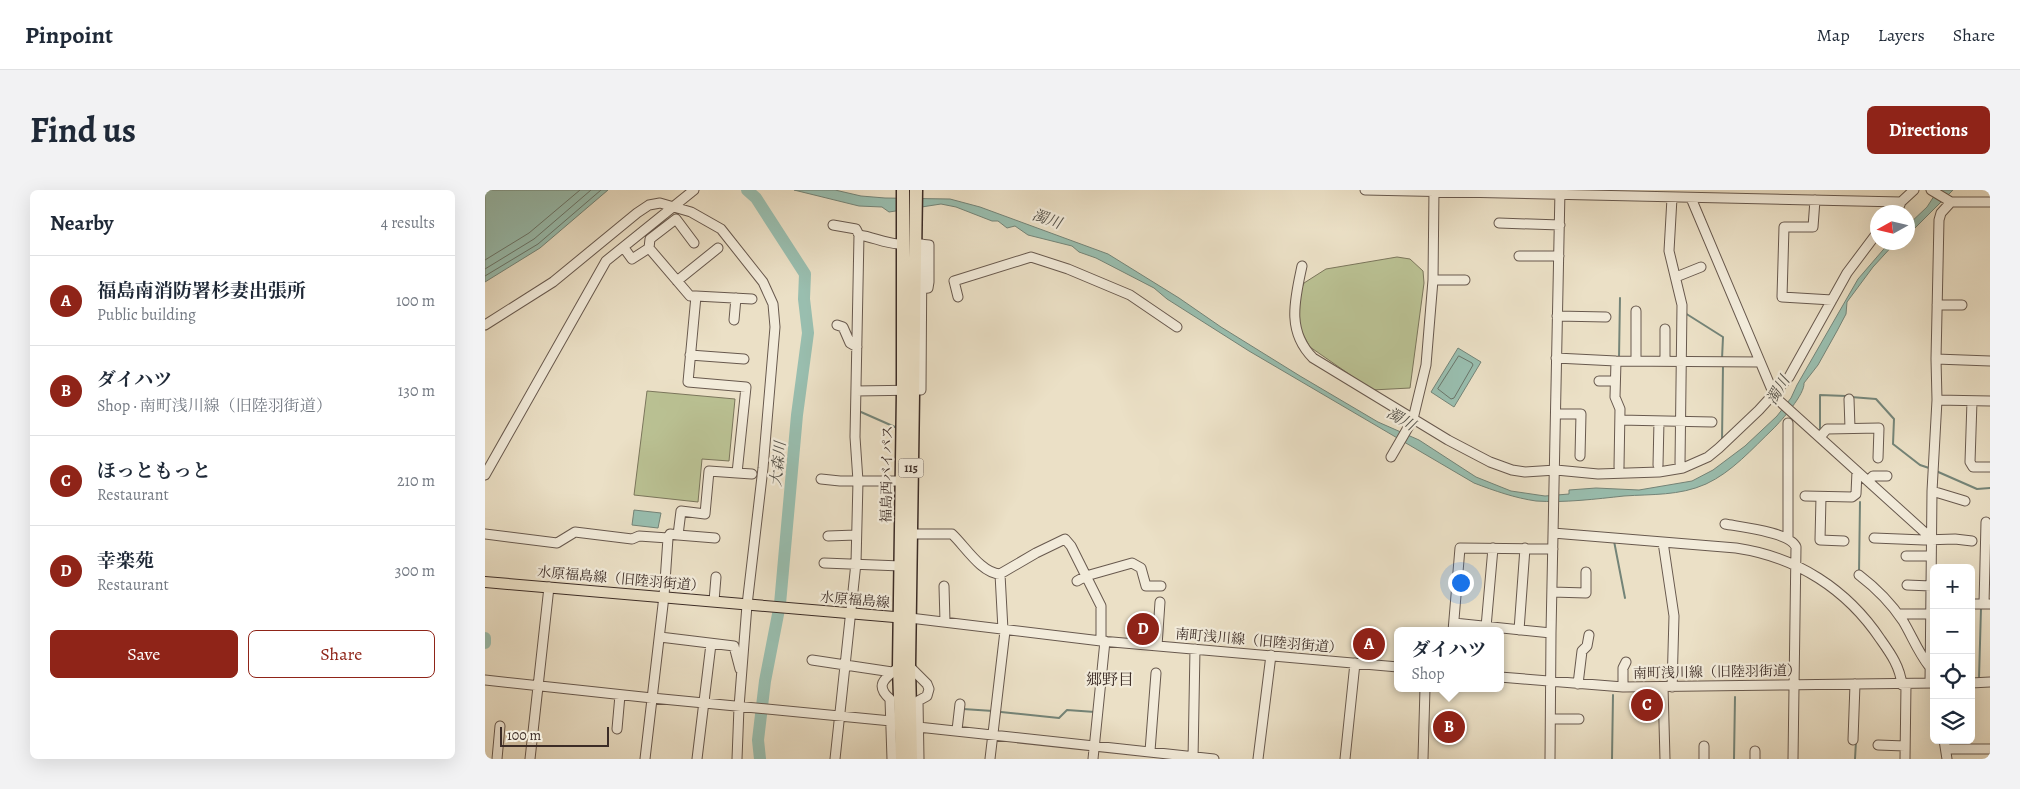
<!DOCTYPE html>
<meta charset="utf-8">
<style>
body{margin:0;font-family:Alegreya,"Noto Serif JP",serif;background:#f2f2f3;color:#1f2937}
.controls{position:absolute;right:15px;bottom:15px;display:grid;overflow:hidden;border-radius:8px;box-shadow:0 5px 20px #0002}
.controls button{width:45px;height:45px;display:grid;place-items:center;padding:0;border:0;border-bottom:1px solid #e0e1e3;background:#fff;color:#1f2937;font:25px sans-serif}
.compass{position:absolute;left:1385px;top:15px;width:45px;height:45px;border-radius:50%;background:#fff;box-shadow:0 5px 20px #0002;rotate:262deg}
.scale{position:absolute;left:15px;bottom:12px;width:109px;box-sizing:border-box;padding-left:5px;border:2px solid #3c2c26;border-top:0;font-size:14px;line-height:18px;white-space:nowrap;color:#3c2c26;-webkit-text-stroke:4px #f2ebda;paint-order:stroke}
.you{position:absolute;left:975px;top:392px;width:18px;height:18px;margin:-12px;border:4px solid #fff;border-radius:50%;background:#1a73e8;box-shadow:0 0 0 8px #1a73e833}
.badge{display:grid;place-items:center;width:32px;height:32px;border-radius:50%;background:#8f2418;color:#fff;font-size:16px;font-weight:700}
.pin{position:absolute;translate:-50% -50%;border:2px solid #fff;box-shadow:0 1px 5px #0006}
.popup{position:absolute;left:909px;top:437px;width:110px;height:65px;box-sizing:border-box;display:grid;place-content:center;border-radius:8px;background:#fff;filter:drop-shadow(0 1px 4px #0005);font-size:16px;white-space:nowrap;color:#747a83}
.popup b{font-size:19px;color:#1f2937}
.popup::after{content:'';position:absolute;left:50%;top:100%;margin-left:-10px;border:10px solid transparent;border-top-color:#fff}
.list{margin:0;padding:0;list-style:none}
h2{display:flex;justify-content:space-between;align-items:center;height:65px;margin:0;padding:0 20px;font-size:21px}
h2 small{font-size:16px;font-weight:400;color:#747a83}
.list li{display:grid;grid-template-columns:32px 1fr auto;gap:15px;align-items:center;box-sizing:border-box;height:90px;padding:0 20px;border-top:1px solid #e0e1e3}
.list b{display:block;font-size:19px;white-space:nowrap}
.list p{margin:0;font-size:16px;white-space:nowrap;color:#747a83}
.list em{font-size:16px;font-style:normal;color:#747a83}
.actions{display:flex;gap:10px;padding:15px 20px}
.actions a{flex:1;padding:11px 0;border:1px solid #8f2418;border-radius:8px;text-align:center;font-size:18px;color:#8f2418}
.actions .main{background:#8f2418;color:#fff}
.icon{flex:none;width:28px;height:28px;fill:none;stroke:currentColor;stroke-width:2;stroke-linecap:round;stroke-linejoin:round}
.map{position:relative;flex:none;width:1505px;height:569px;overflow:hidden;border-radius:8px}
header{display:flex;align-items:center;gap:30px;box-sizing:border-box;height:70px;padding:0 25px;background:#fff;border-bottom:1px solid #e0e1e3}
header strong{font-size:24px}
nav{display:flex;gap:28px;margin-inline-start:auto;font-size:18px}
.intro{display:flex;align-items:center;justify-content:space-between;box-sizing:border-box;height:120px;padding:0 30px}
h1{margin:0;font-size:35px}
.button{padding:12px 22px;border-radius:8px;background:#8f2418;color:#fff;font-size:18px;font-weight:700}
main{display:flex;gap:30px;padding:0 30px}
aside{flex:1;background:#fff;border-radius:8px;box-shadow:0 5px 20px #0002}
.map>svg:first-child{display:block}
</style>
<header>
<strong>Pinpoint</strong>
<nav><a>Map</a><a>Layers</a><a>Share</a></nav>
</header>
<div class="intro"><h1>Find us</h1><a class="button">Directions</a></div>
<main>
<aside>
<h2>Nearby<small>4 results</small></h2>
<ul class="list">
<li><span class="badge">A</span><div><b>福島南消防署杉妻出張所</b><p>Public building</p></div><em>100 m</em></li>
<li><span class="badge">B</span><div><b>ダイハツ</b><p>Shop · 南町浅川線（旧陸羽街道）</p></div><em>130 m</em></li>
<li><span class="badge">C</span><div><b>ほっともっと</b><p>Restaurant</p></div><em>210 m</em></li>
<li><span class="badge">D</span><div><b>幸楽苑</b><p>Restaurant</p></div><em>300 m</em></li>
</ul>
<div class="actions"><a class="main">Save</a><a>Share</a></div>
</aside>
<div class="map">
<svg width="1505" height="569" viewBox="0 0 1505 569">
<rect width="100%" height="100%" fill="#ebe0c6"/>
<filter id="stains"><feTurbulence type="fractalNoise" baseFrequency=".004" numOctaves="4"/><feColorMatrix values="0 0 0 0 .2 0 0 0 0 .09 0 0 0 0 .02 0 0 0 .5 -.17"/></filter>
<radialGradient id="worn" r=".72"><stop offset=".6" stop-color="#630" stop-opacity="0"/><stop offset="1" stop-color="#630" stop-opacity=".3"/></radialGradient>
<!-- green -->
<path fill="#bac193" stroke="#7b765c" d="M 912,67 L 925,69 L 938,81 L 939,93 L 925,198 L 887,200 L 825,157 L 814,137 L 811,125 L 816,100 L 819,93 L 841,79 Z
M 162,201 L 250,209 L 244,271 L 217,269 L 213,312 L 149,305 Z"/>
<!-- water -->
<path fill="#99beaf" stroke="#748478" d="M 0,0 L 123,0 L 55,58 L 0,92 Z
M 309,0 L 350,0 L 376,6 L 400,8 L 465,9 L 495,17 L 623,64 L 694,108 L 736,137 L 815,186 L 893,232 L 934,250 L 991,287 L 1026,301 L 1060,306 L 1084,304 L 1084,300 L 1111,298 L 1154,300 L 1207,291 L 1228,280 L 1260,256 L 1292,226 L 1306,208 L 1312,195 L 1373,89 L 1404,53 L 1410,53 L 1388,77 L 1362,112 L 1361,124 L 1352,141 L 1333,175 L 1319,193 C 1320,204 1297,230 1288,239 C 1267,259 1247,282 1221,294 C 1194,306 1167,304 1139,306 C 1111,309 1079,313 1051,311 C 1030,308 1010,301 989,293 L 764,161 L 682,109 L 669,98 L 611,68 L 594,62 L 587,56 L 543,45 L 530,36 L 522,38 L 513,31 L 507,31 L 471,17 L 456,14 L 404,22 L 397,17 L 374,16 Z
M 1453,0 L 1468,0 L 1423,45 L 1423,35 L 1442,17 Z
M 973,158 L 996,172 L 969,217 L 946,202 Z
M 149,320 L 176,323 L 173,338 L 147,335 Z"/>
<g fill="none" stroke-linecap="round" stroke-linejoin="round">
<!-- shore -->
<path stroke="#6a756a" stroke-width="1" d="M 0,70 L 44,43 L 95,0
M 0,79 L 49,49 L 106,0
M 0,86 L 53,54 L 116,0
M 974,166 L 987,173 L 988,175 L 969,208 L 966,209 L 953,199 Z"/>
<!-- stream -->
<path stroke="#748478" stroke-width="2" d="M 1200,123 L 1238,147 L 1237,169
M 1134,168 L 1135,108
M 1366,207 L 1391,209 L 1409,229 L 1408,254 L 1435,275 L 1444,278
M 376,222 L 410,237
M 1335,241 L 1335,205 L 1361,206
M 1237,251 L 1238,175
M 1451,281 L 1492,299 L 1505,298
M 1129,351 L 1140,408
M 1374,383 L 1375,312
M 1494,488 L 1496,418
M 478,519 L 508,521
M 516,522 L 574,528 L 582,520 L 610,522
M 1127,569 L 1128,505
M 1249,569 L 1250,507
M 1370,569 L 1371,551"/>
<!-- river -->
<path stroke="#99beaf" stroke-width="12" d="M 262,0 L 271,8 L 320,84 L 319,109 L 323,143 L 312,225 L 295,414 L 280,491 L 273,550 L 275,569
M 0,448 L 0,453"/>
<defs>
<path id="minor" d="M 880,0 L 1416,12 L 1429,0
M 1446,0 L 1466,12 L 1505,12
M 1187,8 L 1184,61 L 1197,115 L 1195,273
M 1206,8 L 1290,207 L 1447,349
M 1330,10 L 1328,37 L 1299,37 L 1297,107 L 1347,110
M 1412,22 L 1416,12
M 1014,33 L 1075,35
M 348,35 L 371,39 L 374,45
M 434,54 L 444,55 L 444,92 L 443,98 L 436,99
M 139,58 L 147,69 L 164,58 L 205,106 L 211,106 L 203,192 L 261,197 L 252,283 L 224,281 L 220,324 L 196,321 L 193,345 L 185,344 L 183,348
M 164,58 L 165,49 L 191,29 L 209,53
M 1034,66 L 1074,66
M 817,76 C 810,109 801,141 828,168 L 963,250 L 1005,272 L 1027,280 L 1040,282 L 1071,280 L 1113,284 L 1174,282 L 1198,278 L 1223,267 L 1234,258 L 1274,220 L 1304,187 L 1362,83 L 1392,43
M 1191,87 L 1216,77
M 948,90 L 980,90
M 192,91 L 233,58
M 211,106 L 267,109
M 473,107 L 469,91 L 546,67 L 583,79 L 645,105 L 692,137
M 1452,115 L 1477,115
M 1072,126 L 1121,127
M 249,130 L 251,108
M 0,135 L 68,92 L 152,23 L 164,15 L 175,13 L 206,22 L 236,39 L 278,92 L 288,114 L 290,137 L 278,278 L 262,415 L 254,517 L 252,569
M 352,135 L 358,137 L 365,153 L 372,157
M 1180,139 L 1180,171
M 205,165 L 259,169
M 1071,168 L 1131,171 L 1275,172
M 1451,169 L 1505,171
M 1151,170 L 1151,121
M 1131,171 L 1130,207 L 1135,219 L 1134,277
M 1114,191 L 1130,191
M 371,201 L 436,200 L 437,54
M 1364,209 L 1365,238
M 1452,210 L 1505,211
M 1487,211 L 1485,272 L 1488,277 L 1505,277
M 1071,224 L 1096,224 L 1095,266
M 1135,230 L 1227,232
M 1335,247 L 1342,239 L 1394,238 L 1393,268
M 906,267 L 928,229 L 941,175 L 948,90 L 949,0
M 1173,275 L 1174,231
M 252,283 L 267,284
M 0,285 L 121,71 L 209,0
M 336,289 L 355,291 L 423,291
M 1383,291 L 1388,286 L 1402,286
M 1447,301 L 1480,311
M 1320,306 L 1367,307 L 1371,304 L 1372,281
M 1336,307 L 1335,350 L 1359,351
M 1240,334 C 1256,337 1305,342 1311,357 L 1308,569
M 1068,343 L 1251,358 C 1312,367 1362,399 1396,450 C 1406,464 1415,477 1417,495
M 0,344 L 72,353 L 90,342 L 147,349 L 154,346 L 183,348 L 179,406 L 160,569
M 422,344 L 467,344 C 480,356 496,383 515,384 L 551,363 L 580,349 L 586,356 L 616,416 L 616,451
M 193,345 L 230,348
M 343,346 L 371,345
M 1303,348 L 1303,233
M 1389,348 L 1439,350 L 1470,349 L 1487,351
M 1178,352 L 1189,426 L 1187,497
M 1421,366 L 1446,366
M 339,373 L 416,376
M 515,384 L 518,440
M 1374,385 C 1391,398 1406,413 1418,431 C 1427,446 1433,462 1444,476
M 592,391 L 601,386 L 647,373 L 656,378 L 661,396 L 676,396
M 1422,395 L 1446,396
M 459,396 L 460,432
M 1067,402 L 1101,403 L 1101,382
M 229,411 L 231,387
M 1486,414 L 1505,414
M 1499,414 L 1501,332
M 1413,424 L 1446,424
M 425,428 L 616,451 L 913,477
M 969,433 L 1066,443
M 1001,437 L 1008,358
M 1034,440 L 1040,358
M 968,441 L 975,358 L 1068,359
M 175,447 L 249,456 L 255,479
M 672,456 L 675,412
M 327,470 L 407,482
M 424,476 L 442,494 L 444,499 L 442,506 L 433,511 L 434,569
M 1015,487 L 1138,497 L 1449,493
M 0,490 L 167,508 L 406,531
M 1445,493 L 1447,301 L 1452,210 L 1451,169 L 1454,30 L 1456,23 L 1466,12
M 1486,493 L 1505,492
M 1093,494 L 1097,461 L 1102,456 L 1104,445
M 1138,497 L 1138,478 L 1141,472
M 1178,497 L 1180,569
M 1066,529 L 1094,529
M 433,537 L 729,569
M 132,539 L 135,505
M 472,540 L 475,514
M 1368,550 L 1370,494
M 1459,550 L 1462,569
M 1393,555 L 1420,556
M 1461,559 L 1505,559
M 665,561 L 671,483
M 12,569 L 15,536
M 45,569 L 64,397
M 212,569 L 226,454
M 350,569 L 371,373 L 373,291 L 370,247 L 374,45 C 388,47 399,53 413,54
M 407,569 L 405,509 C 389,495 400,488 414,477
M 505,569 L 520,441
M 608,569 L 620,451
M 708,569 L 710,459
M 773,569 L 786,465
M 860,569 L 870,473
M 938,569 L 940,498
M 1065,569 L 1066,443 L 1075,0
M 1219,569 L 1219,556
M 1270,569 L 1270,561
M 1420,569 L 1421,495"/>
<path id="major" d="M 0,392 L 421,428"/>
<path id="highway" d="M 417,569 L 414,477 L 418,202 L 418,0
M 426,569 L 424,476 L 431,0"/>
</defs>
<!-- minor casing -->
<use href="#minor" stroke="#68594e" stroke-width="11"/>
<!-- major casing -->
<use href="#major" stroke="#3c2c26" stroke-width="12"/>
<!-- highway casing -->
<use href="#highway" stroke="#3c2c26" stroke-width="15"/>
<!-- minor -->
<use href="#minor" stroke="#f2ebda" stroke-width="9"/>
<!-- major -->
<use href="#major" stroke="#ebe0c6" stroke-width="10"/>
<!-- highway -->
<use href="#highway" stroke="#ebe0c6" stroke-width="12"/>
</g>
<g text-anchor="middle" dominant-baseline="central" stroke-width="4.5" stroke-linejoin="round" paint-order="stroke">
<!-- shield labels -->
<rect fill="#f2ebda" stroke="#73655c" stroke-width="1" x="413.5" y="268.5" width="25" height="19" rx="4"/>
<g font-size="12" font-weight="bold" fill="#3c2c26">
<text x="426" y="278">115</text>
</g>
<!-- street labels -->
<g font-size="14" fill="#3c2c26" stroke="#f2ebda">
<text transform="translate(402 284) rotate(-89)">福島西バイパス</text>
<text transform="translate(136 389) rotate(5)">水原福島線（旧陸羽街道）</text>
<text transform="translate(370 410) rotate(5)">水原福島線</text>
<text transform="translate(774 451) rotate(5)">南町浅川線（旧陸羽街道）</text>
<text transform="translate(1232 482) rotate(-1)">南町浅川線（旧陸羽街道）</text>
</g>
<!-- water labels -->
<g font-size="15" font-style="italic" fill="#535048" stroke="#f2ebda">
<text transform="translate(562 29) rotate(19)">濁川</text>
<text transform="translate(1293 200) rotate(-59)">濁川</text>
<text transform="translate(916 229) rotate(30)">濁川</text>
<text transform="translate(293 274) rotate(-84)">大森川</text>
</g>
<!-- quarter labels -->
<g font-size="16" fill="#3c2c26" stroke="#f2ebda">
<text x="625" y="490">郷野目</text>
</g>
</g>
<rect width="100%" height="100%" filter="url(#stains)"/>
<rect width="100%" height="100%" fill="url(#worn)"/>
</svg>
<div class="controls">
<button>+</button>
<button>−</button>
<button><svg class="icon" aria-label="locate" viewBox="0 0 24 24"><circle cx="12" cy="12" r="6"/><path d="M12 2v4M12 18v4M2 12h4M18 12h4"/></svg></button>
<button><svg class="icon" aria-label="layers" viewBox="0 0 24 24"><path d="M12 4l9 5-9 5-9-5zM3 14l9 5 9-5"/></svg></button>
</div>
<svg class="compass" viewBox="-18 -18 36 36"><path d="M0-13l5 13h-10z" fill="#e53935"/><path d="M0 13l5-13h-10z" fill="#747a83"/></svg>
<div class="scale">100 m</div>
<div class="you"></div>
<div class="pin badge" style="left:884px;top:454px">A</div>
<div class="pin badge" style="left:964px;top:537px">B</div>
<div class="popup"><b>ダイハツ</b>Shop</div>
<div class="pin badge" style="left:1162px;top:515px">C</div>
<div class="pin badge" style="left:658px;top:439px">D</div>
</div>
</main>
